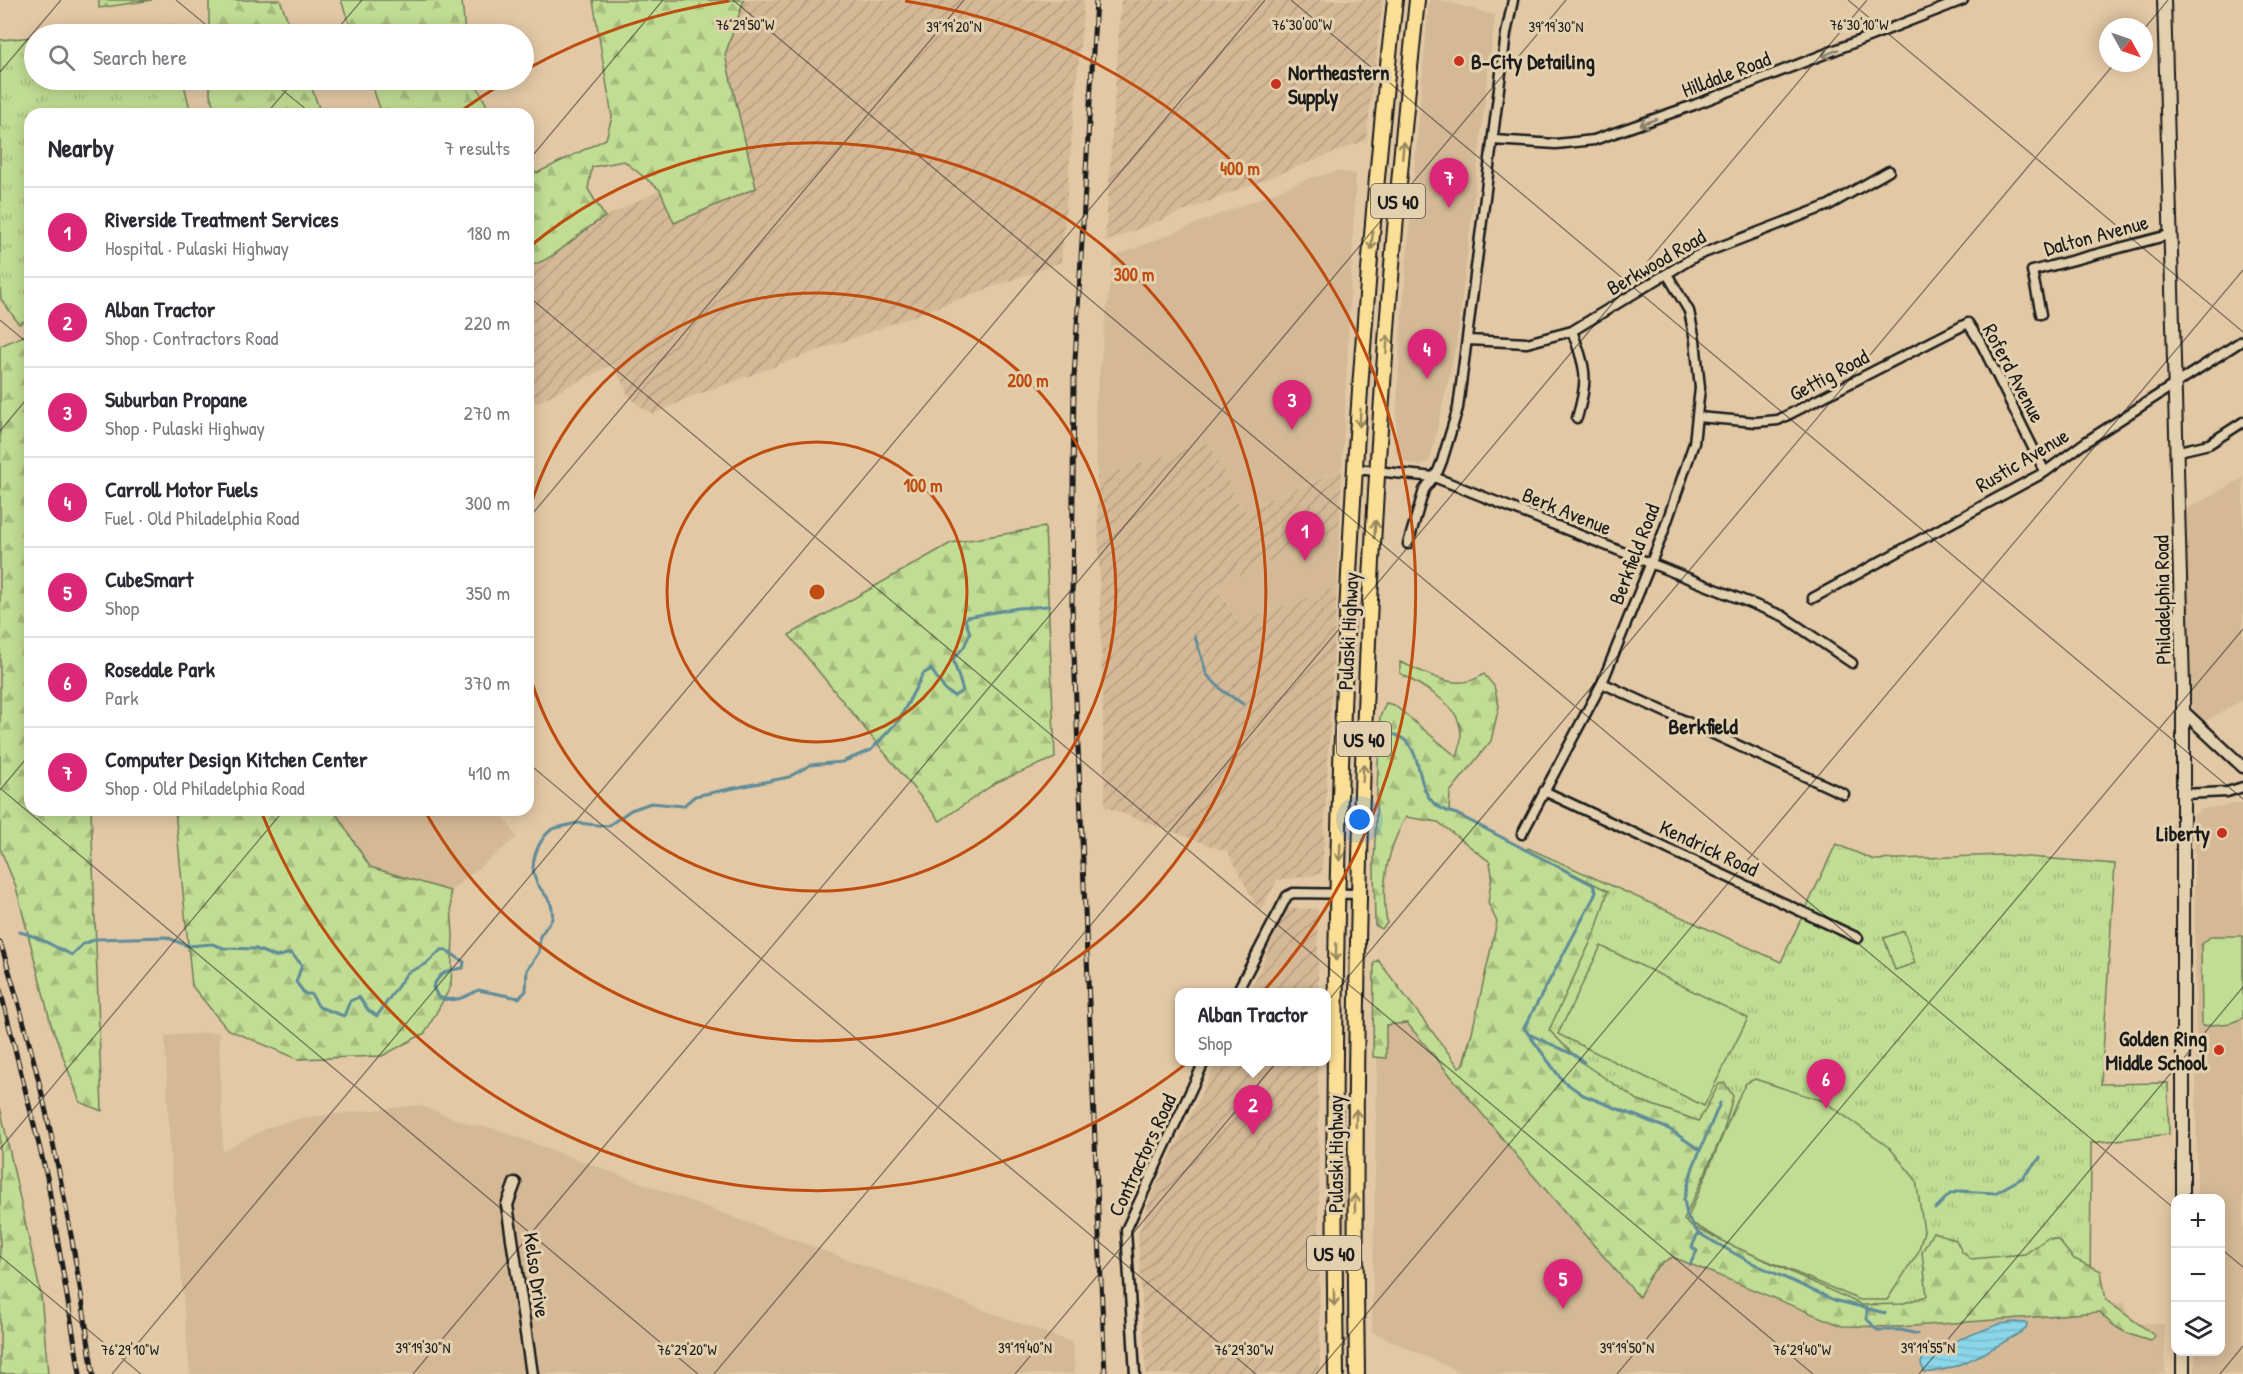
<!DOCTYPE html>
<meta charset="utf-8">
<style>
body{margin:0;font-family:"Patrick Hand",sans-serif;background:#f7f7f7;color:#2b2b33}
.controls{position:absolute;right:18px;bottom:18px;display:grid;overflow:hidden;border-radius:12px;box-shadow:0 3px 15px #0003}
.controls button{width:54px;height:54px;display:grid;place-items:center;padding:0;border:0;border-bottom:2px solid #e1e1e2;background:#fff;color:#2b2b33;font:30px sans-serif}
.compass{position:absolute;left:2099px;top:18px;width:54px;height:54px;border-radius:50%;background:#fff;box-shadow:0 3px 15px #0003;rotate:130deg}
.you{position:absolute;left:1360px;top:820px;width:21px;height:21px;margin:-15px;border:4px solid #fff;border-radius:50%;background:#1a73e8;box-shadow:0 0 0 9px #1a73e833}
.badge{display:grid;place-items:center;width:39px;height:39px;border-radius:50%;background:#db2777;color:#fff;font-size:20px;font-weight:700}
.pin{position:absolute;translate:-50% -50px;filter:drop-shadow(0 2px 3px #0008)}
.pin::after{content:'';position:absolute;top:32px;width:21px;height:18px;background:inherit;clip-path:polygon(0 0,100% 0,50% 100%)}
.popup{position:absolute;left:1175px;top:988px;width:156px;height:78px;box-sizing:border-box;display:grid;place-content:center;border-radius:12px;background:#fff;filter:drop-shadow(0 2px 4px #0005);font-size:20px;white-space:nowrap;color:#7c7c81}
.popup b{font-size:22px;color:#2b2b33}
.popup::after{content:'';position:absolute;left:50%;top:100%;margin-left:-12px;border:12px solid transparent;border-top-color:#fff}
.list{margin:0;padding:0;list-style:none}
h2{display:flex;justify-content:space-between;align-items:center;height:78px;margin:0;padding:0 24px;font-size:26px}
h2 small{font-size:20px;font-weight:400;color:#7c7c81}
.list li{display:grid;grid-template-columns:39px 1fr auto;gap:18px;align-items:center;box-sizing:border-box;height:90px;padding:0 24px;border-top:2px solid #e1e1e2}
.list b{display:block;font-size:22px;white-space:nowrap}
.list p{margin:0;font-size:20px;white-space:nowrap;color:#7c7c81}
.list em{font-size:20px;font-style:normal;color:#7c7c81}
.icon{flex:none;width:33px;height:33px;fill:none;stroke:currentColor;stroke-width:2;stroke-linecap:round;stroke-linejoin:round}
.map{position:relative;flex:none;width:2243px;height:1374px;overflow:hidden}
.search{position:absolute;background:#fff;box-shadow:0 3px 15px #0003;left:24px;top:24px;width:510px;height:66px;display:flex;align-items:center;gap:15px;box-sizing:border-box;padding:0 21px;border-radius:33px;color:#7c7c81;font-size:22px}
.panel{position:absolute;background:#fff;box-shadow:0 3px 15px #0003;left:24px;top:108px;width:510px;height:708px;border-radius:18px}
.map>svg:first-child{display:block}
</style>
<div class="map">
<svg width="2243" height="1374" viewBox="0 0 2243 1374">
<defs>
<pattern id="industrial-furrows" width="10" height="10" patternUnits="userSpaceOnUse" patternTransform="scale(1.5)"><rect width="10" height="10" fill="#d5b997"/><path d="M-1 1l2-2M0 10L10 0M9 11l2-2" fill="none" stroke="#b69e82"/></pattern>
<pattern id="grass-tufts" width="24" height="20" patternUnits="userSpaceOnUse" patternTransform="scale(1.5)"><rect width="24" height="20" fill="#c1dc93"/><path d="M3 7l-1-3M5 7V3M7 7l1-3M15 17l-1-3M17 17v-4M19 17l1-3" fill="none" stroke="#a5bc7e"/></pattern>
<pattern id="forest-firs" width="22" height="20" patternUnits="userSpaceOnUse" patternTransform="scale(1.5)"><rect width="22" height="20" fill="#c1dc93"/><path d="M5 1l3.5 6h-7zM16 11l3.5 6h-7z" fill="#a5bc7e"/></pattern>
<pattern id="water-rules" width="6" height="5" patternUnits="userSpaceOnUse" patternTransform="scale(1.5)"><rect width="6" height="5" fill="#8ad7ea"/><path d="M0 2.5h6" fill="none" stroke="#76b8c8"/></pattern>
</defs>
<rect width="100%" height="100%" fill="#e2c8a5"/>
<filter id="ink" filterUnits="userSpaceOnUse"><feTurbulence type="fractalNoise" baseFrequency=".0167" numOctaves="2"/><feDisplacementMap in="SourceGraphic" scale="12" xChannelSelector="R" yChannelSelector="G"/><feConvolveMatrix kernelMatrix="1 2 1 2 8 2 1 2 1" color-interpolation-filters="sRGB"/></filter>
<g filter="url(#ink)">
<!-- built -->
<path fill="#d5b997" d="M 1429,0 L 1440,0 L 1495,15 L 1457,342 L 1430,461 L 1420,466 L 1402,461 L 1395,452 L 1400,339 Z
M 1338,171 L 1356,174 L 1342,468 L 1242,511 L 1210,442 L 1097,477 L 1095,409 L 1113,257 L 1310,178 Z
M 2243,478 L 2243,700 L 2205,721 L 2194,711 L 2191,700 L 2185,510 Z
M 1340,528 L 1337,587 L 1239,623 L 1216,585 Z
M 2243,803 L 2243,1374 L 2195,1374 L 2195,1352 L 2220,1352 L 2220,1198 L 2197,1198 L 2194,815 L 2202,809 Z
M 334,810 L 499,810 L 517,837 L 450,891 L 370,867 Z
M 1378,1011 L 1399,1013 L 1650,1267 L 1671,1250 L 2090,1305 L 2124,1303 L 2129,1323 L 2164,1324 L 2165,1374 L 1464,1374 L 1372,1332 Z
M 219,1032 L 223,1151 L 267,1128 L 300,1118 L 419,1105 L 472,1125 L 493,1128 L 1073,1343 L 1075,1374 L 190,1374 L 170,1152 L 165,1036 Z"/>
<!-- industrial -->
<path fill="url(#industrial-furrows)" d="M 744,0 L 1084,0 L 1061,262 L 688,398 L 654,414 L 640,407 L 628,395 L 613,364 L 528,407 L 528,266 L 540,264 L 589,225 L 660,190 L 756,188 L 725,55 Z
M 1121,0 L 1383,0 L 1366,140 L 1105,242 Z
M 1210,442 L 1242,511 L 1342,469 L 1340,528 L 1216,586 L 1239,623 L 1337,587 L 1322,874 L 1277,880 L 1260,913 L 1228,852 L 1105,807 L 1097,477 Z
M 1286,908 L 1318,909 L 1318,992 L 1250,992 Z
M 1217,1062 L 1318,1062 L 1320,1374 L 1146,1374 L 1138,1234 L 1152,1194 Z"/>
<!-- grass -->
<path fill="url(#grass-tufts)" stroke="#6e7c58" stroke-width="1.5" d="M 172,25 L 174,34 L 67,34 Z
M 34,37 L 34,80 L 183,80 L 191,114 L 30,114 L 30,318 L 19,324 L 1,299 L 0,288 L 0,40 Z
M 1836,844 L 1874,860 L 2002,855 L 2115,864 L 2101,1084 L 2168,1083 L 2169,1134 L 2091,1143 L 2090,1305 L 1853,1326 L 1671,1250 L 1458,1079 L 1528,848 L 1781,962 Z"/>
<!-- forest -->
<path fill="url(#forest-firs)" stroke="#6e7c58" stroke-width="1.5" d="M 99,0 L 152,0 L 99,8 Z
M 209,0 L 280,0 L 293,34 L 209,34 Z
M 341,0 L 462,0 L 465,34 L 353,34 Z
M 593,0 L 744,0 L 725,55 L 756,188 L 674,223 L 660,190 L 624,161 L 592,167 L 588,189 L 605,217 C 580,230 554,262 528,266 L 528,168 L 537,173 L 606,139 L 612,117 Z
M 210,80 L 309,80 L 321,114 L 216,114 L 210,94 Z
M 370,80 L 474,80 L 491,114 L 382,114 Z
M 30,333 L 30,810 L 91,810 L 102,1111 L 80,1102 L 51,1024 L 16,887 L 0,848 L 0,346 Z
M 1045,527 L 1055,758 L 997,782 L 940,821 L 789,635 L 951,543 Z
M 1400,662 C 1428,673 1456,694 1484,674 L 1494,686 L 1499,706 L 1491,741 L 1450,792 L 1449,811 L 1608,891 L 1596,930 L 1549,1030 L 1581,1062 L 1638,1100 L 1699,1121 L 1719,1084 L 1725,1083 L 1733,1096 L 1723,1133 L 1684,1220 L 1691,1226 L 1862,1305 L 1901,1304 L 1927,1296 L 1922,1252 L 1933,1232 L 1956,1240 L 1962,1252 L 1971,1259 L 2025,1254 L 2048,1238 L 2058,1240 L 2074,1259 L 2101,1271 L 2106,1300 L 2155,1336 L 2151,1341 C 2131,1336 2113,1329 2100,1312 L 1900,1327 L 1842,1326 L 1673,1257 C 1654,1265 1648,1278 1639,1297 L 1531,1173 L 1407,1023 L 1386,1025 L 1386,1058 L 1373,1057 L 1374,963 L 1378,960 L 1459,1067 L 1465,1063 L 1497,922 L 1488,903 L 1492,875 L 1490,862 L 1438,822 L 1406,817 C 1387,850 1380,885 1387,923 L 1382,929 L 1375,925 L 1374,865 L 1380,717 L 1386,703 L 1394,705 L 1457,757 C 1474,709 1435,695 1400,673 Z
M 175,810 L 334,810 L 370,867 L 450,891 L 453,935 L 451,986 L 425,1033 L 382,1056 L 298,1059 L 227,1029 L 192,986 Z
M 0,1107 L 41,1295 L 48,1374 L 0,1374 Z"/>
<!-- pitch -->
<path fill="#c1dc93" stroke="#6e7c58" stroke-width="1.5" d="M 1904,931 L 1915,963 L 1895,970 L 1884,938 Z
M 2211,936 L 2243,936 L 2243,1018 L 2231,1023 L 2202,1026 L 2201,945 Z
M 1601,946 L 1748,1018 L 1704,1106 L 1558,1034 Z
M 1755,1079 L 1823,1101 L 1890,1148 L 1916,1180 L 1924,1231 L 1918,1253 L 1887,1300 L 1860,1300 L 1726,1243 L 1687,1220 L 1741,1092 L 1746,1083 Z"/>
<!-- water -->
<path fill="url(#water-rules)" stroke="#5e8c98" stroke-width="1.5" d="M 2014,1322 L 2027,1323 L 2026,1329 C 2001,1344 1953,1374 1924,1372 L 1921,1363 L 1924,1355 L 1934,1349 L 1999,1324 Z"/>
<g fill="none" stroke-linecap="round" stroke-linejoin="round">
<!-- stream -->
<path stroke="#5e8c98" stroke-width="3" d="M 1195,637 L 1207,675 L 1223,691 L 1243,704
M 1376,732 C 1442,732 1397,803 1457,814 L 1593,885 L 1596,891 L 1594,897 L 1524,1028 L 1562,1080 L 1583,1095 L 1669,1129 L 1700,1150
M 19,932 C 37,935 54,947 72,955 L 83,944 L 97,939 L 166,937 L 188,946 L 212,944 L 224,948 L 256,949 L 276,957 L 291,953 L 302,965 L 296,982 L 305,994 L 311,994 L 319,1007 L 344,1016 L 350,1001 L 359,997 L 368,1010 L 377,1016 L 407,973 L 426,964 L 441,950 L 446,950 L 464,962 L 463,968 C 447,970 440,972 433,987 L 438,997 C 453,1003 464,998 478,990 L 519,998 L 526,991 L 527,970 L 539,952 L 540,936 L 552,919 C 555,898 542,895 536,881 C 528,864 538,840 552,829 L 577,823 L 608,826 L 631,810 L 651,803 L 683,806 L 695,796 L 789,777 L 810,765 L 842,762 L 871,750 L 899,720 L 923,674 L 931,669 L 945,690 L 954,696 L 963,691 L 953,659 L 964,647 L 970,633 L 965,620 L 967,617 L 1018,608 L 1049,606
M 1529,1034 L 1574,1055 L 1584,1062
M 1720,1103 L 1693,1167 L 1684,1199 L 1687,1216 L 1698,1233 L 1750,1262 L 1834,1300 L 1885,1313
M 1935,1209 L 1950,1194 L 1959,1191 L 1995,1193 L 2022,1178 L 2040,1158
M 1690,1264 L 1697,1251 L 1692,1247 L 1698,1233
M 1867,1311 L 1867,1319 L 1877,1330 L 1901,1330 L 1917,1334"/>
<defs>
<path id="minor" d="M 1493,140 L 1556,144 L 1594,140 L 1694,105 L 1963,0
M 2041,314 L 2032,271 L 2169,235
M 1572,331 C 1586,369 1589,378 1577,418
M 1468,340 L 1527,343 L 1572,331 L 1696,256 L 1829,205 L 1889,171
M 1698,417 L 1756,422 L 1778,420 L 1968,323 L 1982,345 L 2045,472
M 2175,452 L 2209,444 L 2243,422
M 1356,469 L 1434,477 L 1783,616 L 1852,663
M 1408,544 L 1424,490 L 1438,471 L 1442,461 L 1458,408 L 1506,34 L 1513,0
M 1813,598 L 2045,472 L 2087,441 L 2243,340
M 1602,683 L 1844,794
M 1544,791 L 1858,938
M 2183,794 L 2227,792 L 2243,787
M 1522,834 L 1602,683 L 1663,533 L 1694,443 L 1700,388 L 1695,340 L 1689,311 L 1667,274
M 1237,992 L 1287,896 L 1293,893 L 1359,894
M 1135,1374 L 1126,1230 L 1204,1062"/>
<path id="tertiary" d="M 2183,711 L 2243,767
M 515,1183 L 507,1205 L 532,1374"/>
<path id="secondary" d="M 2164,0 L 2183,685 L 2183,1198
M 2183,1374 L 2183,1352"/>
<path id="trunk" d="M 1336,1374 C 1329,916 1344,456 1395,0
M 1357,1374 C 1350,916 1368,456 1417,0"/>
</defs>
<!-- minor casing -->
<use href="#minor" stroke="#1c1c1c" stroke-width="13"/>
<!-- tertiary casing -->
<use href="#tertiary" stroke="#1c1c1c" stroke-width="15"/>
<!-- secondary casing -->
<use href="#secondary" stroke="#1c1c1c" stroke-width="16"/>
<!-- trunk casing -->
<use href="#trunk" stroke="#1c1c1c" stroke-width="18"/>
<!-- minor -->
<use href="#minor" stroke="#e3d0ae" stroke-width="8"/>
<!-- tertiary -->
<use href="#tertiary" stroke="#e3d0ae" stroke-width="10"/>
<!-- secondary -->
<use href="#secondary" stroke="#e3d0ae" stroke-width="12"/>
<!-- trunk -->
<use href="#trunk" stroke="#fbdf96" stroke-width="14"/>
<defs>
<path id="rail" d="M 1096,0 L 1074,378 L 1072,607 L 1105,1374
M 0,942 C 45,1082 73,1229 93,1374
M 0,989 L 47,1177 L 80,1374"/>
</defs>
<!-- rail casing -->
<use href="#rail" stroke="#1c1c1c" stroke-width="5"/>
<!-- rail -->
<use href="#rail" stroke="#e3d0ae" stroke-width="3" stroke-dasharray="9" stroke-linecap="butt"/>
</g>
<!-- one-way arrows -->
<defs><path id="oneway-shaft" d="M-6 0H5M1.5-3L5.5 0L1.5 3" fill="none" stroke-width="1.6" stroke-linecap="round" stroke-linejoin="round" transform="scale(1.5)"/></defs>
<g stroke="#897f6c">
<use href="#oneway-shaft" transform="translate(1830 53) rotate(157)"/>
<use href="#oneway-shaft" transform="translate(1648 122) rotate(160)"/>
</g>
<g stroke="#97875f">
<use href="#oneway-shaft" transform="translate(1403 150) rotate(-85)"/>
<use href="#oneway-shaft" transform="translate(1372 241) rotate(95)"/>
<use href="#oneway-shaft" transform="translate(1387 344) rotate(-86)"/>
<use href="#oneway-shaft" transform="translate(1360 418) rotate(94)"/>
<use href="#oneway-shaft" transform="translate(1375 529) rotate(-86)"/>
<use href="#oneway-shaft" transform="translate(1363 773) rotate(-88)"/>
<use href="#oneway-shaft" transform="translate(1340 852) rotate(92)"/>
<use href="#oneway-shaft" transform="translate(1336 952) rotate(92)"/>
<use href="#oneway-shaft" transform="translate(1356 1118) rotate(-89)"/>
<use href="#oneway-shaft" transform="translate(1355 1203) rotate(-90)"/>
<use href="#oneway-shaft" transform="translate(1334 1297) rotate(89)"/>
</g>
</g>
<!-- ticks -->
<path fill="none" stroke="#1c1c1c" stroke-width="1.5" stroke-opacity="0.45" d="M 176,0 L 217,34M 733,0 L 2176,1210M 1291,0 L 2243,799M 1848,0 L 2243,332M 2144,29 L 2168,0M 333,34 L 362,0M 0,72 L 61,0M 270,80 L 312,114M 266,114 L 295,80M 528,161 L 663,0M 528,296 L 1813,1374M 0,320 L 30,345M 0,431 L 30,395M 528,519 L 964,0M 528,763 L 1256,1374M 0,788 L 698,1374M 0,790 L 30,754M 0,1149 L 284,810M 2220,1248 L 2243,1267M 0,1256 L 141,1374M 112,1374 L 1265,0M 413,1374 L 1566,0M 714,1374 L 1867,0M 1015,1374 L 2115,63M 1316,1374 L 2243,270M 1617,1374 L 2243,629M 1919,1374 L 2243,987M 2220,1374 L 2243,1346"/>
<!-- distance rings -->
<g fill="none" stroke="#bf4d0f" stroke-width="3">
<circle cx="817" cy="592" r="150"/>
<path d="M528 515A299 299 0 1 1 528 669"/>
<path d="M528 248A449 449 0 1 1 426 813"/>
<path d="M461 111A598 598 0 0 1 505 82M527 69A598 598 0 0 1 729 1M905 1A598 598 0 1 1 261 811"/>
</g>
<!-- markers -->
<g fill="#c8321e" stroke="#e3d0ae" stroke-width="2">
<circle cx="1459" cy="61" r="6"/>
<circle cx="1276" cy="84" r="6"/>
<circle cx="2222" cy="833" r="6"/>
<circle cx="2219" cy="1050" r="6"/>
</g>
<g text-anchor="middle" dominant-baseline="central" stroke-width="6" stroke-linejoin="round" paint-order="stroke">
<!-- shield labels -->
<g fill="#e3d0ae" stroke="#585248" stroke-width="1.5">
<rect x="1371" y="184" width="54" height="34" rx="4.5"/>
<rect x="1337" y="722" width="54" height="34" rx="4.5"/>
<rect x="1307" y="1236" width="54" height="34" rx="4.5"/>
</g>
<g font-size="20" font-weight="bold" fill="#1c1c1c">
<text x="1398" y="201">US 40</text>
<text x="1364" y="739">US 40</text>
<text x="1334" y="1253">US 40</text>
</g>
<!-- poi labels -->
<g font-size="21" font-weight="bold" fill="#1c1c1c" stroke="#e3d0ae" text-anchor="start">
<text x="1471" y="61">B-City Detailing</text>
<text x="1288" y="72">Northeastern<tspan x="1288" dy="24">Supply</tspan></text>
<text x="2210" y="833" text-anchor="end">Liberty</text>
<text x="2207" y="1038" text-anchor="end">Golden Ring<tspan x="2207" dy="24">Middle School</tspan></text>
</g>
<!-- street labels -->
<g font-size="21" fill="#1c1c1c" stroke="#e3d0ae">
<text transform="translate(1726 74) rotate(-21)">Hilldale Road</text>
<text transform="translate(2096 235) rotate(-15)">Dalton Avenue</text>
<text transform="translate(1656 262) rotate(-30)">Berkwood Road</text>
<text transform="translate(2014 373) rotate(62)">Roferd Avenue</text>
<text transform="translate(1829 375) rotate(-28)">Gettig Road</text>
<text transform="translate(2022 460) rotate(-31)">Rustic Avenue</text>
<text transform="translate(1567 511) rotate(22)">Berk Avenue</text>
<text transform="translate(1634 554) rotate(-69)">Berkfield Road</text>
<text transform="translate(2162 600) rotate(-91)">Philadelphia Road</text>
<text transform="translate(1348 631) rotate(-87)">Pulaski Highway</text>
<text transform="translate(1709 848) rotate(25)">Kendrick Road</text>
<text transform="translate(1335 1154) rotate(-90)">Pulaski Highway</text>
<text transform="translate(1142 1155) rotate(-65)">Contractors Road</text>
<text transform="translate(537 1275) rotate(82)">Kelso Drive</text>
</g>
<!-- neighbourhood labels -->
<g font-size="22" font-weight="bold" fill="#1c1c1c" stroke="#e3d0ae">
<text x="1703" y="726">Berkfield</text>
</g>
</g>
<g font-size="15" text-anchor="middle" fill="#1c1c1c" stroke="#e3d0ae" stroke-width="6" stroke-linejoin="round" paint-order="stroke">
<text x="745" y="30">76°29'50"W</text>
<text x="1859" y="30">76°30'10"W</text>
<text x="1302" y="30">76°30'00"W</text>
<text x="954" y="32">39°19'20"N</text>
<text x="1556" y="32">39°19'30"N</text>
<text x="423" y="1353">39°19'30"N</text>
<text x="1025" y="1353">39°19'40"N</text>
<text x="1627" y="1353">39°19'50"N</text>
<text x="1928" y="1353">39°19'55"N</text>
<text x="130" y="1355">76°29'10"W</text>
<text x="687" y="1355">76°29'20"W</text>
<text x="1244" y="1355">76°29'30"W</text>
<text x="1802" y="1355">76°29'40"W</text>
</g>
<circle cx="817" cy="592" r="9" fill="#bf4d0f" stroke="#e3d0ae" stroke-width="3"/>
<g font-size="18" text-anchor="middle" font-weight="bold" fill="#bf4d0f" stroke="#e3d0ae" stroke-width="6" stroke-linejoin="round" paint-order="stroke">
<text x="1240" y="175">400 m</text>
<text x="1134" y="281">300 m</text>
<text x="1028" y="387">200 m</text>
<text x="923" y="492">100 m</text>
</g>
</svg>
<div class="controls">
<button>+</button>
<button>−</button>
<button><svg class="icon" aria-label="layers" viewBox="0 0 24 24"><path d="M12 4l9 5-9 5-9-5zM3 14l9 5 9-5"/></svg></button>
</div>
<svg class="compass" viewBox="-18 -18 36 36"><path d="M0-13l5 13h-10z" fill="#e53935"/><path d="M0 13l5-13h-10z" fill="#7c7c81"/></svg>
<div class="you"></div>
<div class="pin badge" style="left:1305px;top:561px">1</div>
<div class="pin badge" style="left:1253px;top:1135px">2</div>
<div class="popup"><b>Alban Tractor</b>Shop</div>
<div class="pin badge" style="left:1292px;top:430px">3</div>
<div class="pin badge" style="left:1427px;top:379px">4</div>
<div class="pin badge" style="left:1563px;top:1309px">5</div>
<div class="pin badge" style="left:1826px;top:1109px">6</div>
<div class="pin badge" style="left:1449px;top:208px">7</div>
<div class="search"><svg class="icon" aria-label="search" viewBox="0 0 24 24"><circle cx="10" cy="10" r="6"/><path d="M15 15l6 6"/></svg>Search here</div>
<section class="panel">
<h2>Nearby<small>7 results</small></h2>
<ul class="list">
<li><span class="badge">1</span><div><b>Riverside Treatment Services</b><p>Hospital · Pulaski Highway</p></div><em>180 m</em></li>
<li><span class="badge">2</span><div><b>Alban Tractor</b><p>Shop · Contractors Road</p></div><em>220 m</em></li>
<li><span class="badge">3</span><div><b>Suburban Propane</b><p>Shop · Pulaski Highway</p></div><em>270 m</em></li>
<li><span class="badge">4</span><div><b>Carroll Motor Fuels</b><p>Fuel · Old Philadelphia Road</p></div><em>300 m</em></li>
<li><span class="badge">5</span><div><b>CubeSmart</b><p>Shop</p></div><em>350 m</em></li>
<li><span class="badge">6</span><div><b>Rosedale Park</b><p>Park</p></div><em>370 m</em></li>
<li><span class="badge">7</span><div><b>Computer Design Kitchen Center</b><p>Shop · Old Philadelphia Road</p></div><em>410 m</em></li>
</ul>
</section>
</div>
